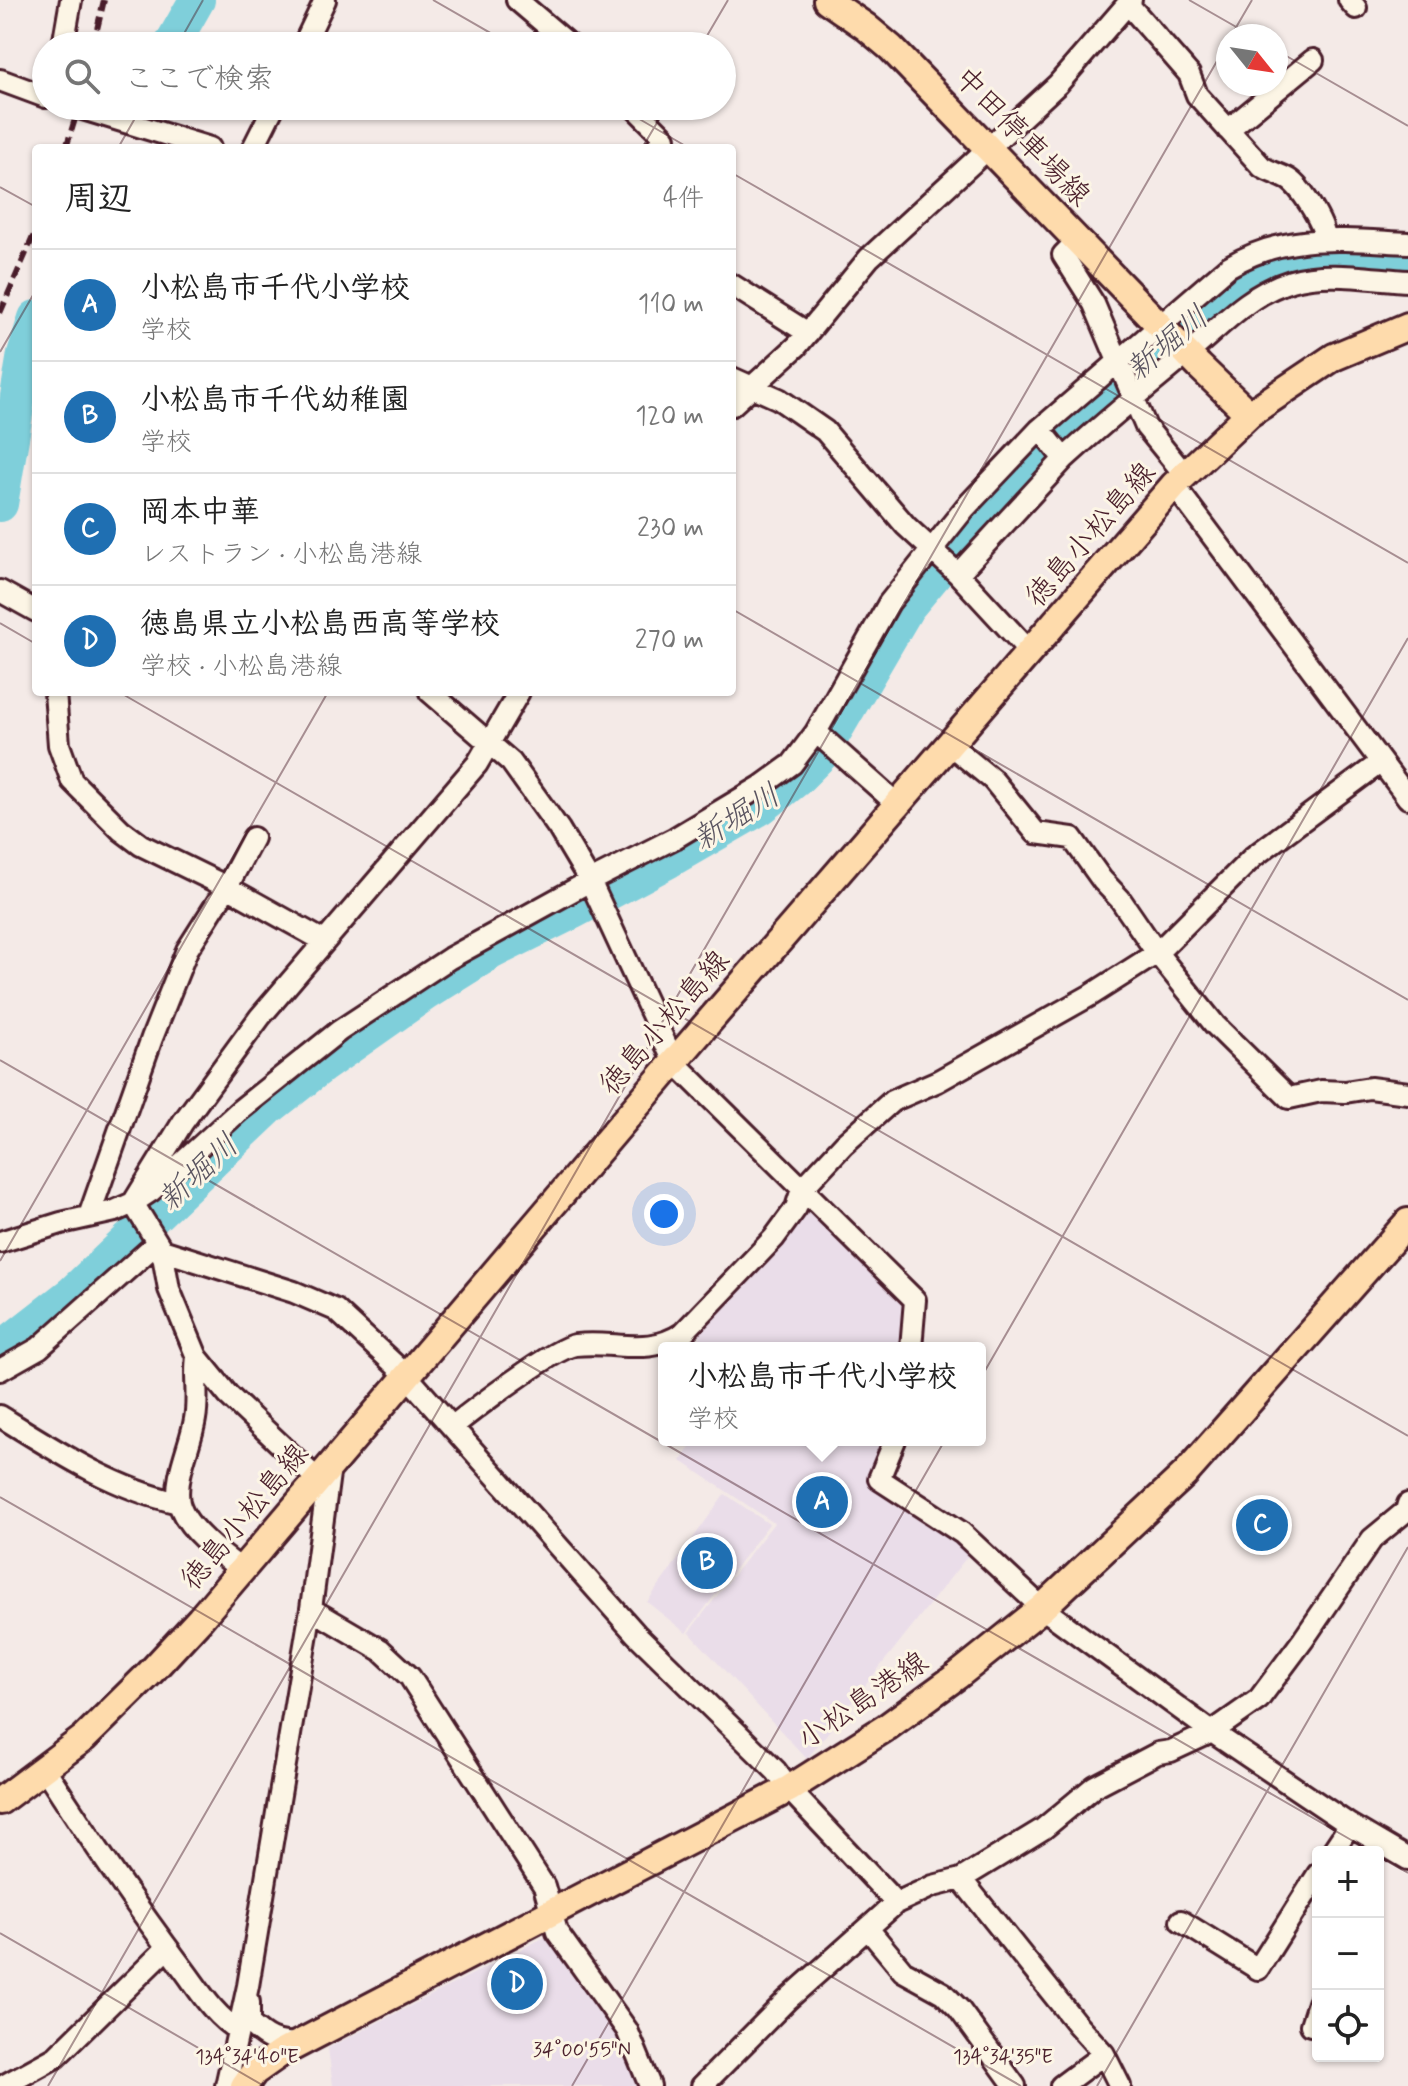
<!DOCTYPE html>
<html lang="ja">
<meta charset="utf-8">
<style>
body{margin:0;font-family:Mynerve,"Klee One",sans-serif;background:#f2f2f2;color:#222}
.controls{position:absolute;right:24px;bottom:24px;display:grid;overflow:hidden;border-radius:8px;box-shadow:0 2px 6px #0004}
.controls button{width:72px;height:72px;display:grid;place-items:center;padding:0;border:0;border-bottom:2px solid #e0e0e0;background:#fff;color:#222;font:40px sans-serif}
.compass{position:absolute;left:1216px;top:24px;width:72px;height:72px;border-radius:50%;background:#fff;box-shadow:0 2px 6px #0004;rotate:120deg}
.you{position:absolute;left:664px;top:1214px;width:28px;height:28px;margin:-20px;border:6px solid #fff;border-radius:50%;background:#1a73e8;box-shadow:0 0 0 12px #1a73e833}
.badge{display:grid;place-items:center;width:52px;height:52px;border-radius:50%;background:#1f6fb2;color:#fff;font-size:26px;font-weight:700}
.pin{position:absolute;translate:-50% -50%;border:4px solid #fff;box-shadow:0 2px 8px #0006}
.popup{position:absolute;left:658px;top:1342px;width:328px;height:104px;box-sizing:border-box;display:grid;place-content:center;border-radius:8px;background:#fff;filter:drop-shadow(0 2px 6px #0005);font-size:26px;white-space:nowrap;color:#767676}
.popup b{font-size:30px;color:#222}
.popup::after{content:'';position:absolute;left:50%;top:100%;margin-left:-16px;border:16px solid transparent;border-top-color:#fff}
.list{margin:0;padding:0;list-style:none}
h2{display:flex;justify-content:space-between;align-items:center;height:104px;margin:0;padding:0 32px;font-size:34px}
h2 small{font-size:26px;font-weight:400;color:#767676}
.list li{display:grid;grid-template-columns:52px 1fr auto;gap:24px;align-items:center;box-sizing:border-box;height:112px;padding:0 32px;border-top:2px solid #e0e0e0}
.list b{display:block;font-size:30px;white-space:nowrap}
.list p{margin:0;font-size:26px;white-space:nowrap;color:#767676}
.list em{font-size:26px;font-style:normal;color:#767676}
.icon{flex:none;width:44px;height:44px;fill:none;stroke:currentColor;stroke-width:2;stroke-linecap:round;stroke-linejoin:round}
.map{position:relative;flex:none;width:1408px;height:2086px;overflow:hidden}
.search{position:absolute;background:#fff;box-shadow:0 2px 6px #0004;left:32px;top:32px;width:704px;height:88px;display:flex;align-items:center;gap:20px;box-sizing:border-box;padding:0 28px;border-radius:44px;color:#767676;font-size:30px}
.panel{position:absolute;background:#fff;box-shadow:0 2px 6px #0004;left:32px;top:144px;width:704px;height:552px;border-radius:8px}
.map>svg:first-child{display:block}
</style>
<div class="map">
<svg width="1408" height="2086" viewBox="0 0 1408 2086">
<rect width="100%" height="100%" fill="#f4eae7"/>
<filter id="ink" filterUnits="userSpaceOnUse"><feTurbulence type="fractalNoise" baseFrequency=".0125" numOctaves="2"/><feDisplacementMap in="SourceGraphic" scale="16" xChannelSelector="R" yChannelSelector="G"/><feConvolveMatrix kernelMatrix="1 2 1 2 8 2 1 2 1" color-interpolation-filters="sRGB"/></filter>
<g filter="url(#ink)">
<!-- built -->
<path fill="#eadde9" d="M 810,1209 L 906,1300 L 898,1348 L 703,1348 L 698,1330 Z
M 694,1440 L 881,1440 L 874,1482 L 970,1553 L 807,1759 L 689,1632 L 774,1523 L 681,1461 Z
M 725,1494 L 769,1524 L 686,1633 L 647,1602 Z
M 545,1937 L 617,2030 L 643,2086 L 333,2086 L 328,2048 Z"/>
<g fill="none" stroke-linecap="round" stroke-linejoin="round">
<!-- river -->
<path stroke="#7fcfda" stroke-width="36" d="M 171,46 L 197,0
M 137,115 L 142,106
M 0,504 L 25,354 L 36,318
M 0,1350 L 72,1294 L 269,1107 L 321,1066 L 425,993 L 492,951 L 575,910 L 669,860 L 761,807 L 795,780 L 821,754 L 907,607 L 1008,486 L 1090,409 L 1238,285 L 1277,265 L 1326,260 L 1408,260"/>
<defs>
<path id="minor" d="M 517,0 L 571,46
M 1349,0 L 1356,8
M 1128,4 L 1189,74 L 1197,95 L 1262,167 C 1270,172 1278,174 1286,178 C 1300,184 1324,224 1325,239
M 63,46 L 71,0
M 303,46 L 325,0
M 0,80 L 46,97
M 73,106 L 210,148
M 633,106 L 665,138 L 656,148
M 1228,130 L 1313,60
M 253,148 L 274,106
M 1078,240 L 1063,255 L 1094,304 L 1146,427 L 1185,475
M 732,285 L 808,333
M 732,378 L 779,399 L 825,431 L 906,526 L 958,574
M 732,405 L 797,346 L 869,258 L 1058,84 L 1131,0
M 1064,459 C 1104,422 1145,389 1186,355 C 1220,327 1248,294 1291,281 C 1326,270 1372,279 1408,281
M 1174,485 L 1408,798
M 0,591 L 36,611
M 1031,653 L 958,574 L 1064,459 L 1040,429
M 55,692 L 59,745 L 72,781 L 121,830 L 141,845 L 227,887 L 324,941
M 430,692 L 511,762 L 559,829 L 590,881 L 674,1062 L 915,1300 L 911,1348
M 816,732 L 897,804
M 949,744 L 993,780 L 1036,833 L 1072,838 L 1102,880 L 1120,899 L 1157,953 L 1215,1025 L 1289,1098 L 1321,1091 L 1345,1092 L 1370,1088 L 1408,1093
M 89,1216 L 152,1038 L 187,950 L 227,887 L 253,838
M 0,1242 L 61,1223 L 115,1211 L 133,1203 L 183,1122 L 260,1017 L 477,764 L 519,692
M 162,1250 L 169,1289 L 197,1357 L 228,1395 L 318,1480
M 197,1357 C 194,1377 199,1398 195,1419 C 191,1445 174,1476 179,1503 C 185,1528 223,1556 242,1570
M 0,1370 L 39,1348 L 157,1243
M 0,1416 C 56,1451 114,1489 179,1503
M 452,1427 C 473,1410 554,1348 575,1345 C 615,1340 647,1357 683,1333 L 774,1238 L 796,1208 L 802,1189 L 844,1144 L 892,1101 L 938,1081 L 1091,995 L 1157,953 L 1253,857 L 1381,762
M 895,1440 L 879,1479 L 962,1533 L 1042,1608 L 1212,1732 L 1350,1825 L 1408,1859
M 311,1609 L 381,1650 L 410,1677 L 544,1886 L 557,1932 L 627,2030 L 650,2086
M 45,1769 C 88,1836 133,1902 181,1966 C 198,1988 213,2015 238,2030
M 1332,1852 L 1350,1825
M 961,1879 L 1076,2023 L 1104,2054 L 1120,2086
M 896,1903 L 789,1789 L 776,1771 L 636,1634 L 406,1375 L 336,1310 L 294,1292 L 162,1250 L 133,1203 L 151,1191 L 240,1110 L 339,1031 L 450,958 L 590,881 L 675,838 L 760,787 L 792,764 L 816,732 L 889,603 L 965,508 L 1040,429 L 1228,267 C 1287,232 1342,240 1408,243
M 1181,1921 L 1258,1969 L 1318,1874
M 869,1930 L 903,1971 L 943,1993 L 959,2009 L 1015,2086
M 249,2002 L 249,2023 C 267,2040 274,2043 299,2044
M 1311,2025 L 1318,2003
M 3,2086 L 56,2057 L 167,1948
M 226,2086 L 248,1986 L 311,1609 L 330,1466
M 702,2086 L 787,2000 L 896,1903 L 933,1886 L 961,1879 L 1043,1829 L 1095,1786 L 1158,1753 L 1171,1751 L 1212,1732 L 1259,1699 L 1303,1640 L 1372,1539 L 1406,1511 L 1408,1504
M 1061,2086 L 1104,2054"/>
<path id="major" d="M 827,0 L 866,27 L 891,48 L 1199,366 L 1249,414
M 0,1801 L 84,1738 L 149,1674 L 200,1619 L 674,1062 L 1174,485 L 1249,414 L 1334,357 L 1408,326
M 244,2086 L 254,2072 L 281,2053 L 789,1789 L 887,1727 L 957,1676 L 1042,1608 L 1185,1474 L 1408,1222"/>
</defs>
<!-- minor casing -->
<use href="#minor" stroke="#4a1f2b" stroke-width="26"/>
<!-- major casing -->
<use href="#major" stroke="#4a1f2b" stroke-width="32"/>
<!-- minor -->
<use href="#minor" stroke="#fcf5e5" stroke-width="20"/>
<!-- major -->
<use href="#major" stroke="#fedbac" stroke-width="26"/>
<!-- rail -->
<path stroke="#4a1f2b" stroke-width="6" stroke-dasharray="12 6" stroke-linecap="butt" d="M 93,46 L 104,0
M 66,148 L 79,106
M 0,313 L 36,230"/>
</g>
</g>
<!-- ticks -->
<path fill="none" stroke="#4a1f2b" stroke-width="2" stroke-opacity="0.45" d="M 433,0 L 513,46M 1189,0 L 1252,36M 1231,36 L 1252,0M 177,46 L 203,0M 701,46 L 728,0M 1276,50 L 1408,126M 617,106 L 689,148M 118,148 L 142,106M 642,148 L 667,106M 732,173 L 1408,563M 0,187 L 36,207M 0,352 L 36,290M 732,609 L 1408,1000M 0,623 L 36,644M 119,692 L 1408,1436M 0,1060 L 1372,1852M 0,1261 L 328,692M 0,1497 L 1021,2086M 1378,1856 L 1408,1873M 0,1933 L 264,2086M 48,2086 L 1228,42M 572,2086 L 1408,638M 1097,2086 L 1408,1547"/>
<g text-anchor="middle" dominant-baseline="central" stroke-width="6" stroke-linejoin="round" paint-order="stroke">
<!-- street labels -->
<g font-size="30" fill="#4a1f2b" stroke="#fcf5e5">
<text transform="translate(1022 137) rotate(46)">中田停車場線</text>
<text transform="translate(1091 535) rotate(-49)">徳島小松島線</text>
<text transform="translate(665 1023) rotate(-49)">徳島小松島線</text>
<text transform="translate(245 1517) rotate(-50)">徳島小松島線</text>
<text transform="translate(863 1701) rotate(-34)">小松島港線</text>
</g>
<!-- water labels -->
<g font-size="32" font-style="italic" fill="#5a5460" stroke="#fcf5e5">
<text transform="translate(1168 344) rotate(-40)">新堀川</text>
<text transform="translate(737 818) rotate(-32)">新堀川</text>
<text transform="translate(199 1173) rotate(-43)">新堀川</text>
</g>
</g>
<g font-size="20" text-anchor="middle" fill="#4a1f2b" stroke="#fcf5e5" stroke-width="6" stroke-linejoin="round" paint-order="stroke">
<text x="582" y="2056">34°00'55"N</text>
<text x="247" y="2063">134°34'40"E</text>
<text x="1003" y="2063">134°34'35"E</text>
</g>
</svg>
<div class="controls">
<button>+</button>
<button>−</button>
<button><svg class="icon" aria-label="locate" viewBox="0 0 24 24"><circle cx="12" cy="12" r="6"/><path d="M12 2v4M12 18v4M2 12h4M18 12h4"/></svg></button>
</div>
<svg class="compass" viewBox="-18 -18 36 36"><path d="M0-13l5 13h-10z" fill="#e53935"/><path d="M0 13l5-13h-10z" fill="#767676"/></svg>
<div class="you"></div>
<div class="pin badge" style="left:822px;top:1502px">A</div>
<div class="popup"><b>小松島市千代小学校</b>学校</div>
<div class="pin badge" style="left:707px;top:1563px">B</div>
<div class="pin badge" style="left:1262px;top:1525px">C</div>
<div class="pin badge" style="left:517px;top:1984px">D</div>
<div class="search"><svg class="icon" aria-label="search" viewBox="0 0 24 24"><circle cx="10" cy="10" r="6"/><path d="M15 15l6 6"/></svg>ここで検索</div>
<section class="panel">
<h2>周辺<small>4件</small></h2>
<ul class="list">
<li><span class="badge">A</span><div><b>小松島市千代小学校</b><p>学校</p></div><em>110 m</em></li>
<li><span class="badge">B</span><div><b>小松島市千代幼稚園</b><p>学校</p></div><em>120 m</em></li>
<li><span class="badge">C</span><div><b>岡本中華</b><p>レストラン · 小松島港線</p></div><em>230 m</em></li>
<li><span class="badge">D</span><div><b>徳島県立小松島西高等学校</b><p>学校 · 小松島港線</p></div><em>270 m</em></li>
</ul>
</section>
</div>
